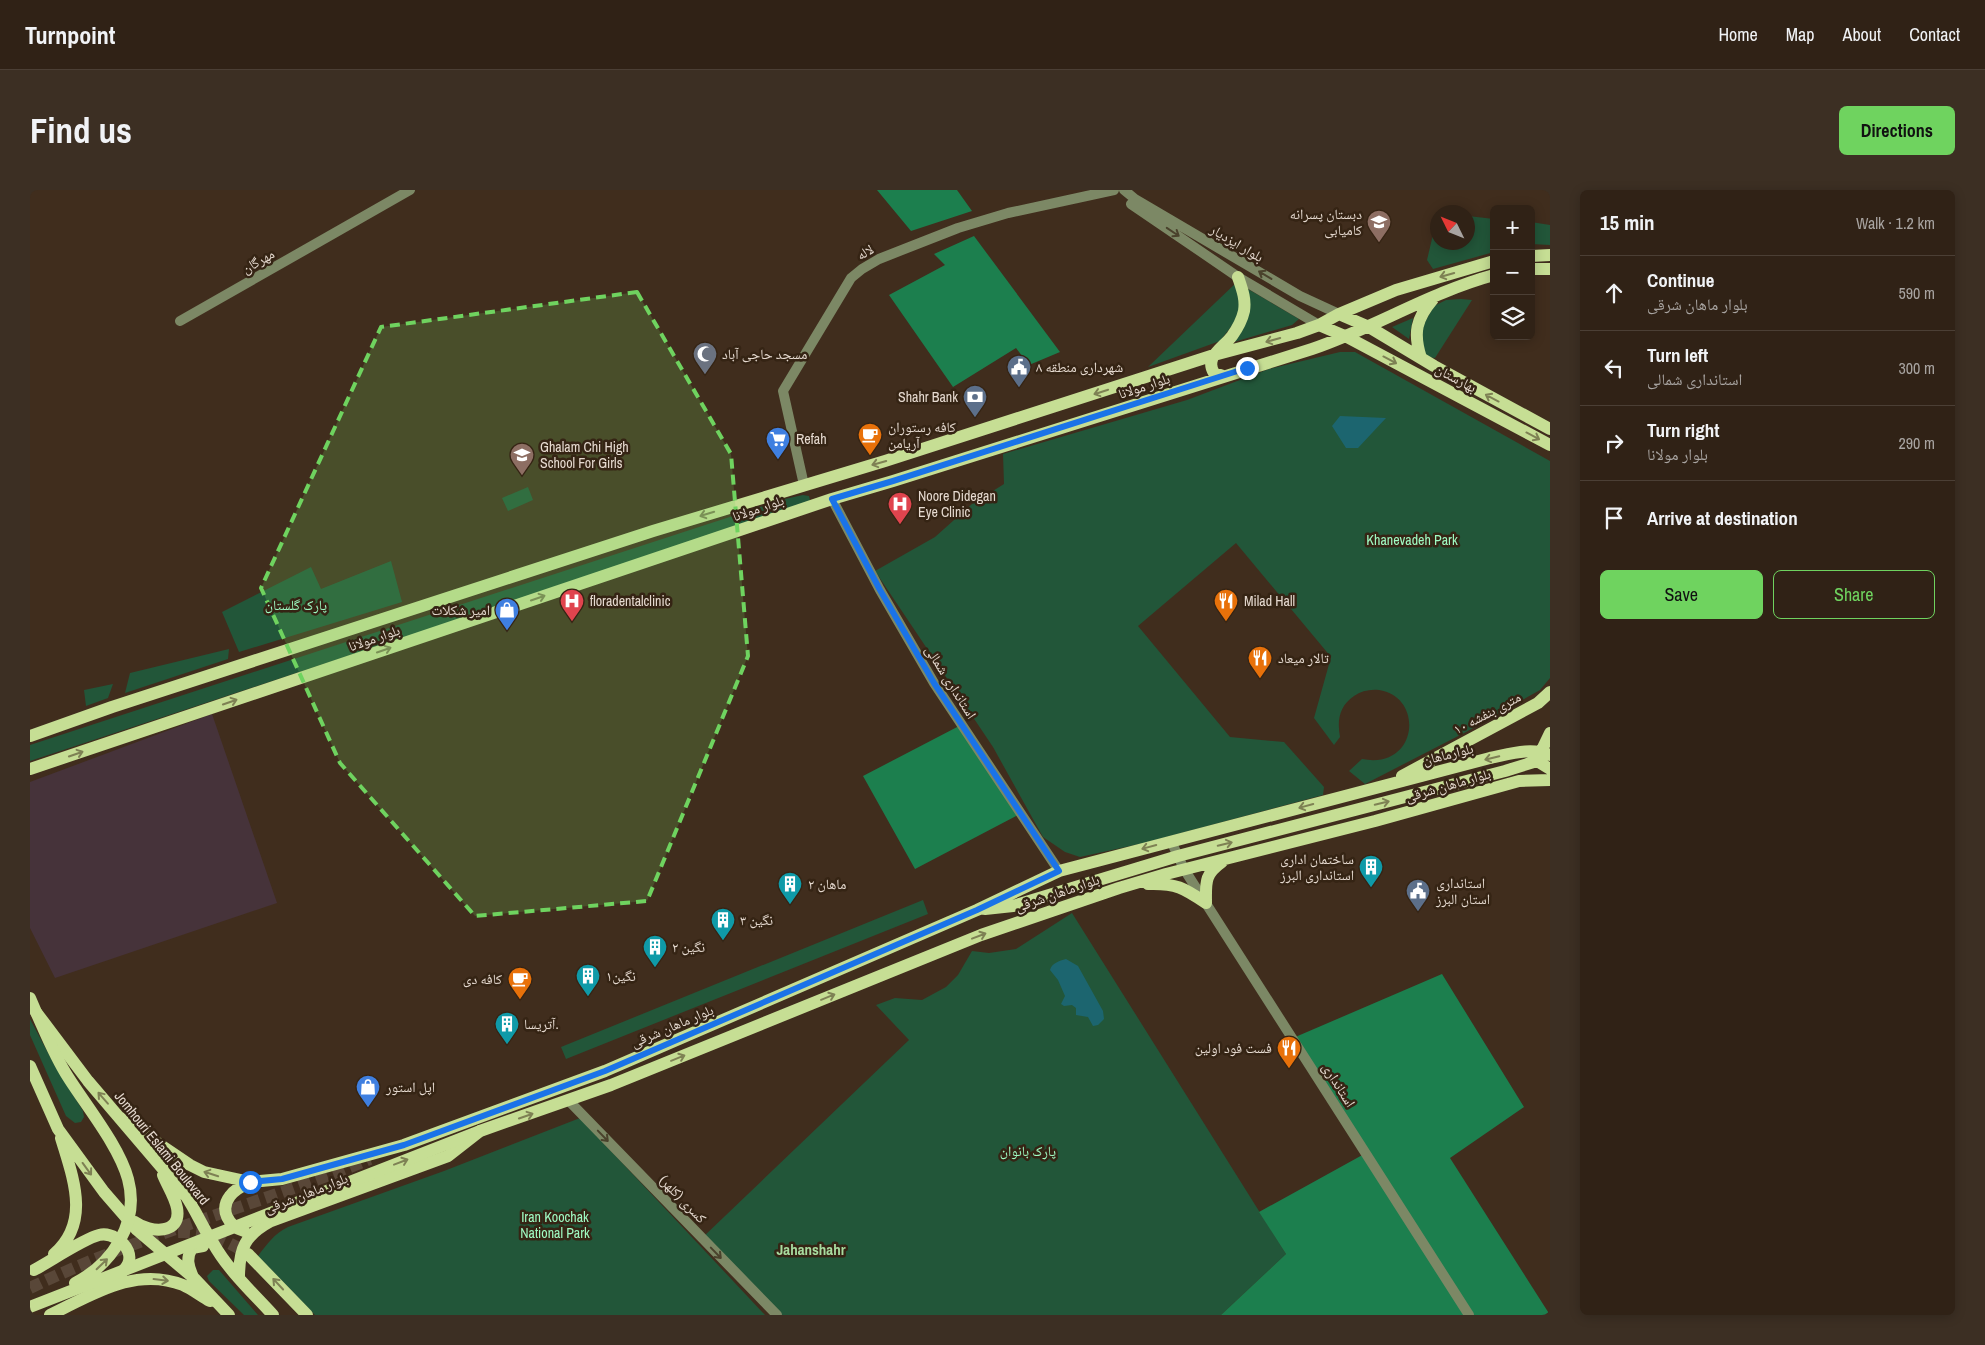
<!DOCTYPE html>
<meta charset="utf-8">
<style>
body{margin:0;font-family:"Archivo Narrow","Noto Naskh Arabic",sans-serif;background:#3c2f23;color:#f1f3f6}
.controls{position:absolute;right:15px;top:15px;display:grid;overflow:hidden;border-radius:8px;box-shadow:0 2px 12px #0003}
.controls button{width:45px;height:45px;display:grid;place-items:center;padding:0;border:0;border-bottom:1px solid #4b3f35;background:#302216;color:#f1f3f6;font:25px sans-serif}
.compass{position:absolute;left:1400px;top:15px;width:45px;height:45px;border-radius:50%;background:#302216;box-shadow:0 2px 12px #0003;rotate:313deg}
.stop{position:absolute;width:15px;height:15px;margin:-11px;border:4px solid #1a73e8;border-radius:50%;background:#fff}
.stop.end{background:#1a73e8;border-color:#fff;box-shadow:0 1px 5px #0008}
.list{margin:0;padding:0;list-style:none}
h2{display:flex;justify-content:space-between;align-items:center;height:65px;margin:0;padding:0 20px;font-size:21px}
h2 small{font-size:16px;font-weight:400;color:#a8a4a1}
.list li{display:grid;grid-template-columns:32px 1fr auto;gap:15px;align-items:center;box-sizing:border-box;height:75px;padding:0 20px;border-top:1px solid #4b3f35}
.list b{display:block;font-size:19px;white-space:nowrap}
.list p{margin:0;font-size:16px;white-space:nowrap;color:#a8a4a1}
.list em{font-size:16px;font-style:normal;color:#a8a4a1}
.actions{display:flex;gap:10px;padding:15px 20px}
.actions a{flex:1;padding:11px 0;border:1px solid #6fd35f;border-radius:8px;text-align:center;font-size:18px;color:#6fd35f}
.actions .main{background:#6fd35f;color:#111}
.icon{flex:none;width:28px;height:28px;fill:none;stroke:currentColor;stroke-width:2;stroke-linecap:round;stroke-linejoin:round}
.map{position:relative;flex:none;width:1520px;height:1125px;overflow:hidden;border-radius:8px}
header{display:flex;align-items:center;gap:30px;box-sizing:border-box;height:70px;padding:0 25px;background:#302216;border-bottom:1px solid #4b3f35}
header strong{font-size:24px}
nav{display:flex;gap:28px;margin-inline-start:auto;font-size:18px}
.intro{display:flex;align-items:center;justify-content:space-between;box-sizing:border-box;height:120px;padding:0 30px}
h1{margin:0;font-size:35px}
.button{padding:12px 22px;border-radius:8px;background:#6fd35f;color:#111;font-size:18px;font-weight:700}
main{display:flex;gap:30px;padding:0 30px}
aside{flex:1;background:#302216;border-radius:8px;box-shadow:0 2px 12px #0003}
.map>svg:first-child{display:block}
</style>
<header>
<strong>Turnpoint</strong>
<nav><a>Home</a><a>Map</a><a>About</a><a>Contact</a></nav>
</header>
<div class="intro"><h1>Find us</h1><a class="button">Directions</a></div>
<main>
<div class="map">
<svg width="1520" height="1125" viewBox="0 0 1520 1125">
<rect width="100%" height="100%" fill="#402d1d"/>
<!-- industrial -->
<path fill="#46333a" d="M 182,524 L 247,713 L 25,788 L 0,738 L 0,592 Z"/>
<!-- green -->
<path fill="#225639" d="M 1438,26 L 1464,29 L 1464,62 L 1403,79 L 1397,70 L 1405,36 L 1407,34 L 1408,52 L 1438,52 Z
M 1501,32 L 1520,35 L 1520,55 L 1501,54 Z
M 1208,91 L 1212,107 L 1207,129 L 1190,151 L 1118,177 Z
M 1218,99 L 1269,129 L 1262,135 L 1204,152 C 1220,131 1219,125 1218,99 Z
M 1431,109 L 1442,110 L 1405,168 L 1397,167 L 1393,161 L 1392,137 L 1404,116 L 1416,110 Z
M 1383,128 L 1379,149 L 1362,137 Z
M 1310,162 L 1325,162 L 1520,271 L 1520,488 L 1510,500 L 1436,542 L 1335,594 L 1319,581 L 1332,569 C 1388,580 1395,507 1349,500 C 1340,499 1331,501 1324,506 C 1309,516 1307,531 1310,547 L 1304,555 L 1284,528 L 1301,467 L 1206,353 L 1108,436 L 1200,547 L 1254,552 L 1294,597 L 1293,605 L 1114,653 L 1050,667 L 1035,662 L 1013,647 L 963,557 L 845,381 L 905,347 L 942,314 L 974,294 L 973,264 L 1157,210 L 1239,179 Z
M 498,297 L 503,310 L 478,321 L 472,308 Z
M 773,305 L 779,306 L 780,310 L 777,314 L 0,571 L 0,555 L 755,309 Z
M 361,371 L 372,412 L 209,462 L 192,422 L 281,377 L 291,399 Z
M 199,459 L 198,469 L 95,503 L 100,483 Z
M 83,494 L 78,508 L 56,516 L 54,500 Z
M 893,710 L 898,724 L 536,869 L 531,857 Z
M 1042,723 L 1256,1064 L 1191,1125 L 747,1125 L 672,1048 L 879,850 L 846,815 L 865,808 L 892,810 L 916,797 L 928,785 L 942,761 L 959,763 L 986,759 Z
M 0,829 L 24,874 L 53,921 L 54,927 L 51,932 L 45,933 L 36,926 L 0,845 Z
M 550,928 L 735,1125 L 285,1125 L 228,1066 C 237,1054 244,1044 258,1037 L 414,981 Z
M 183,1080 L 189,1080 L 228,1125 L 214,1125 L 179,1091 L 177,1086 Z"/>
<!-- forest -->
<path fill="#1c7f4e" d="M 847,0 L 927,0 L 942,21 L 881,41 Z
M 944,46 L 1030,162 L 999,175 L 986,158 L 923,197 L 859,105 L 915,75 L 904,64 Z
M 931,535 L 988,625 L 885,679 L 833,586 Z
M 1412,784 L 1494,917 L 1420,968 L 1520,1125 L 1191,1125 L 1256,1064 L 1229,1022 L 1336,963 L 1263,848 Z"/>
<!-- water -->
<path fill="#1c656f" d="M 1310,226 L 1356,228 L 1328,258 L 1316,258 L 1302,236 Z
M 1036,769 L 1048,776 L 1073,821 L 1074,829 L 1068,835 L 1063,836 L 1058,827 L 1046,825 L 1046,818 L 1042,815 L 1034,816 L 1031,814 L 1035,806 L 1028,790 L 1020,780 C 1022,773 1029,771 1036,769 Z"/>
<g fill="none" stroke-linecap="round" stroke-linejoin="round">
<!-- major-tunnel -->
<path stroke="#594738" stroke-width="12" stroke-dasharray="12 6" stroke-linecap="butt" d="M 148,1042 C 175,1041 195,1049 218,1064
M 0,1098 C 109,1045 228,1015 340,969"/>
<!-- minor -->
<path stroke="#7c8865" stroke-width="10" d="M 1094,0 L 1105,9 L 1270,106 L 1309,124
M 1101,14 L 1208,87 L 1289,135
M 150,131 L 380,0
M 774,295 L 753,201 L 821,88 L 832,79 L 849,69 L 928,38 L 978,23 L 1084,0
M 802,309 L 850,400 L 904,493 L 1029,681
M 1141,651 L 1154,679 L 1439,1125
M 539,911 L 747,1125"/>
<!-- major -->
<path stroke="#c6de94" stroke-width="12" d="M 1501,66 L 1520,65
M 1501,79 L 1520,79
M 1309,124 L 1339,137 L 1404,176 L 1520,239
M 1289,135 L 1317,147 L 1520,255
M 1391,168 C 1383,143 1386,129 1403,109
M 1193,186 L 1184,183 C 1174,167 1193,158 1202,146 C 1207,139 1212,130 1214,121 C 1216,109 1212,99 1208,87
M 0,546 L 82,517 L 623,341 L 855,271 L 1184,165 L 1267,143 L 1289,135 L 1309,124 L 1366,100 L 1464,71
M 1508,568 L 1520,543
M 0,579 L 802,309 L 863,291 L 1282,159 C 1344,138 1401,102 1464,85
M 1372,586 L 1508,513 L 1520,502
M 1118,694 C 1146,693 1154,698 1176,713
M 1176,713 C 1176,692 1174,685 1192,672
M 955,719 L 983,716 L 1148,666 L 1475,581 L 1507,571 L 1520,579
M 0,808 L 6,822 L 58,891 L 156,1006 C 166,1021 173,1038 183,1053 C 198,1080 222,1102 243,1125
M 0,876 L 28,939 L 74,1002 L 107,1040 L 165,1089 L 199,1125
M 89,927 L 160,975 L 174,982 L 220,992 L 252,989 L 374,955 L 575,881 L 947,720 L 1029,681 L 1460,568 C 1480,564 1501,557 1520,565
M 105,1032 C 120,1043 152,1045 147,1018 C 145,1007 137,995 133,985
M 214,1041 C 199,1037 189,1020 200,1006 C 205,999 212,996 220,992
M 24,1064 C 61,1032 43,988 31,948
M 218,1064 L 277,1125
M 4,1080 C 21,1071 53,1049 69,1045 C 80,1042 94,1051 98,1061 C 102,1071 97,1077 90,1084
M 163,1087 C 158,1076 156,1068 162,1058 L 173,1056
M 209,1088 C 209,1058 215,1045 241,1031 L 418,966 L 450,941 L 581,895 L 951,745 L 1089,698 L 1136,684 L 1345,631 L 1489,591 L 1520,590
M 20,1125 C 62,1105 105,1076 153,1095 C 162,1099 171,1106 180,1111"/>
<!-- major-bridge -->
<path stroke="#c6de94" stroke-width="12" d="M 6,822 C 16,844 25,867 38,887 C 57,917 89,956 98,989 C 110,1033 82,1074 45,1093
M 0,1117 L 450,941"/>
</g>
<!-- one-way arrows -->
<defs><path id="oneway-shaft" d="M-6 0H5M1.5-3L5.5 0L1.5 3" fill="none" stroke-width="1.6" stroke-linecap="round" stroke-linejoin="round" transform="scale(1.25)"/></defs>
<g stroke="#4a422c">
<use href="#oneway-shaft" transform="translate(1143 42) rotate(34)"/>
<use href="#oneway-shaft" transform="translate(1235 85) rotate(-149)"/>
<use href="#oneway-shaft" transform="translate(573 946) rotate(46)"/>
<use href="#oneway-shaft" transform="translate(686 1063) rotate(46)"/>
</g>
<g stroke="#7e8154">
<use href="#oneway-shaft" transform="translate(1417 85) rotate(164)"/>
<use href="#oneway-shaft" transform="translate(1243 150) rotate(164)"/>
<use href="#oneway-shaft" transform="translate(1360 170) rotate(28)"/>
<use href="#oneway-shaft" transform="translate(1071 202) rotate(162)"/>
<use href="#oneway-shaft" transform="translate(1462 208) rotate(-152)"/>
<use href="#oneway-shaft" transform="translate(1503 246) rotate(28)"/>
<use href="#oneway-shaft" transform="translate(849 273) rotate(164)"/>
<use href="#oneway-shaft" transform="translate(677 324) rotate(163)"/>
<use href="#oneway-shaft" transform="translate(508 408) rotate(-19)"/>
<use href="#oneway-shaft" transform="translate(354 460) rotate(-19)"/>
<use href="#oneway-shaft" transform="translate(200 512) rotate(-19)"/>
<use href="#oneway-shaft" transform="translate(46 564) rotate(-19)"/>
<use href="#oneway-shaft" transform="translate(1462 568) rotate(166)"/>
<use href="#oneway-shaft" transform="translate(1352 613) rotate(-14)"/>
<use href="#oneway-shaft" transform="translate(1276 616) rotate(165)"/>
<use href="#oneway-shaft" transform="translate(1195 654) rotate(-14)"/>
<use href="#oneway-shaft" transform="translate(1119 657) rotate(165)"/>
<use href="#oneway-shaft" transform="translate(949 746) rotate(-21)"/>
<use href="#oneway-shaft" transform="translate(798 807) rotate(-22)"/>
<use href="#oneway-shaft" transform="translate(648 868) rotate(-22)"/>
<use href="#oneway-shaft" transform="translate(73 908) rotate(-131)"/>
<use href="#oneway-shaft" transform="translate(496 926) rotate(-19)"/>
<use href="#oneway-shaft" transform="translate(371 972) rotate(-21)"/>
<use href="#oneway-shaft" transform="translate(57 979) rotate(54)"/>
<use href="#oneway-shaft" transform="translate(181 984) rotate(-162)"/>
<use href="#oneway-shaft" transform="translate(72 1074) rotate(-44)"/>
<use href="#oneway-shaft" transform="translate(131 1090) rotate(7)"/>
<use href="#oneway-shaft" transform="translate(248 1094) rotate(-133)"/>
</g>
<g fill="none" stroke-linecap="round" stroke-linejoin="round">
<!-- route -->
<path stroke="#1a73e8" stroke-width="6" d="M 220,992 L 252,989 L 374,955 L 575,881 L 947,720 L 1029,681 L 904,493 L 850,400 L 802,309 L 863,291 L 1217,178"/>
</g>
<!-- marked area -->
<path fill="#6fd35f" fill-opacity="0.2" stroke="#6fd35f" stroke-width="4" stroke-dasharray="10 6" stroke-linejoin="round" d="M 607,102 L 701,264 L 718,466 L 617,711 L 445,726 L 310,573 L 231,398 L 351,137 Z"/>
<!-- icons -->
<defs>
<symbol id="school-pin" viewBox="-11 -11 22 30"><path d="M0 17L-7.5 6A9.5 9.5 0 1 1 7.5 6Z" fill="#8d6e63" stroke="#352414"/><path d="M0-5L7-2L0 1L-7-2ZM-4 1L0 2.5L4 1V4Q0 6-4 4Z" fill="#fff"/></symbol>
<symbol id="mosque-pin" viewBox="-11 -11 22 30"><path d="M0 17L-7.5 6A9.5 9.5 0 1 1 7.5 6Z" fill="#6b7280" stroke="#352414"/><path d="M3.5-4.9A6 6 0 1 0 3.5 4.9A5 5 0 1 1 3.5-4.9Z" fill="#fff"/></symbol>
<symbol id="civic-pin" viewBox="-11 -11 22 30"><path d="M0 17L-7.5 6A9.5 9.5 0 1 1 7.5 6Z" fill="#5c6f8a" stroke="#352414"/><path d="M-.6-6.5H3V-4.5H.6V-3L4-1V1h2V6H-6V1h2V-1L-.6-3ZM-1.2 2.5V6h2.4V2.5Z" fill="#fff"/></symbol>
<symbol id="bank-pin" viewBox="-11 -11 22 30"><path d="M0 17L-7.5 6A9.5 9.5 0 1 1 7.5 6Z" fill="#5c6f8a" stroke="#352414"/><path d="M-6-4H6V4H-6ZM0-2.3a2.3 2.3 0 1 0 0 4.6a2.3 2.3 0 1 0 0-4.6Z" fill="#fff"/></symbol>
<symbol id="cafe-pin" viewBox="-11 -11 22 30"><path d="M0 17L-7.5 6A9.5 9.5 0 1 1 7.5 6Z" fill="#e8710a" stroke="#352414"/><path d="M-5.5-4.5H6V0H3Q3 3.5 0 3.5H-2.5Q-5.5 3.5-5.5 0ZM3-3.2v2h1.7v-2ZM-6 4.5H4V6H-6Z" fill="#fff"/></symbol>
<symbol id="supermarket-pin" viewBox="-11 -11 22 30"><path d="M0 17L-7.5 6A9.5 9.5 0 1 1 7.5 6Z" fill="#3f7fe0" stroke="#352414"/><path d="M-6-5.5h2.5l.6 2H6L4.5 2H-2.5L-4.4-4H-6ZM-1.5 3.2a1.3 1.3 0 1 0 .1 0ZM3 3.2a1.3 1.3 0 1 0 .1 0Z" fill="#fff"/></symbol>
<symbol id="hospital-pin" viewBox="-11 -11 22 30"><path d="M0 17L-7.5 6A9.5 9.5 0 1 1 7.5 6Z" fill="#e0444e" stroke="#352414"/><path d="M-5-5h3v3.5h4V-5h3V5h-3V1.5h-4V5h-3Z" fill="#fff"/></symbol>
<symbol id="restaurant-pin" viewBox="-11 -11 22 30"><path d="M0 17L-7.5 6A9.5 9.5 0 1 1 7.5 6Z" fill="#e8710a" stroke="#352414"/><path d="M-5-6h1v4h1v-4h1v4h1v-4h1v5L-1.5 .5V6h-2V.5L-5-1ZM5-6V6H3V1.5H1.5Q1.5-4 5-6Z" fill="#fff"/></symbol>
<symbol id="shop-pin" viewBox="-11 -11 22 30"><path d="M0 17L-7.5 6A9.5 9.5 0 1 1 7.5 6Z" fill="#3f7fe0" stroke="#352414"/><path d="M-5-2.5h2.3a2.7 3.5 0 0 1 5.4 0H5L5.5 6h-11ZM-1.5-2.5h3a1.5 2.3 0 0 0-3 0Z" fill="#fff"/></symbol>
<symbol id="building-pin" viewBox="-11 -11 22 30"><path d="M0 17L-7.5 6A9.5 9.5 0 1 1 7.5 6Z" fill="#0f9aa8" stroke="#352414"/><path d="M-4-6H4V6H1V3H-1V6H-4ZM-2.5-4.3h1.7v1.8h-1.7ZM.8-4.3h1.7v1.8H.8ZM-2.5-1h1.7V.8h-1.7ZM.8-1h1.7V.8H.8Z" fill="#fff"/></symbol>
</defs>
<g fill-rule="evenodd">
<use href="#school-pin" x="1335" y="18" width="28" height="38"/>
<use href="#mosque-pin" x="661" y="150" width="28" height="38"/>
<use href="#civic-pin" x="975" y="163" width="28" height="38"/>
<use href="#bank-pin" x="931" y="193" width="28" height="38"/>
<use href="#cafe-pin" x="826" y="231" width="28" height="38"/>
<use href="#supermarket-pin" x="734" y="235" width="28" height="38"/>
<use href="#school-pin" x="478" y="251" width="28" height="38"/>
<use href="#hospital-pin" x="856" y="300" width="28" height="38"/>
<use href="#hospital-pin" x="528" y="397" width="28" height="38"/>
<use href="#restaurant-pin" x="1182" y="397" width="28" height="38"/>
<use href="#shop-pin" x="463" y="406" width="28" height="38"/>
<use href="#restaurant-pin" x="1216" y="454" width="28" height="38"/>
<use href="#building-pin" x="1327" y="663" width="28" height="38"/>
<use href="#building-pin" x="746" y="680" width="28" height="38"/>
<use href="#civic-pin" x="1374" y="687" width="28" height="38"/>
<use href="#building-pin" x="679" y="716" width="28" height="38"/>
<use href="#building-pin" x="611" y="743" width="28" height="38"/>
<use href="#building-pin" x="544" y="772" width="28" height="38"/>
<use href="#cafe-pin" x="476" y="775" width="28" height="38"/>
<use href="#building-pin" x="463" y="820" width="28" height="38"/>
<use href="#restaurant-pin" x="1245" y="844" width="28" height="38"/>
<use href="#shop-pin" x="324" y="883" width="28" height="38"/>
</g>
<g text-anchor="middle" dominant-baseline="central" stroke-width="5" stroke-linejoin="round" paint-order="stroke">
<!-- poi labels -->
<g font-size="14" fill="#e6dad0" stroke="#352414" text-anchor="start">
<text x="1332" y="24" text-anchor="end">دبستان پسرانه<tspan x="1332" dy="16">کامیابی</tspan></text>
<text x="692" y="164">مسجد حاجی آباد</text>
<text x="1006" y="177">شهرداری منطقه ۸</text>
<text x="928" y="207" text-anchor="end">Shahr Bank</text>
<text x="858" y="237">کافه رستوران<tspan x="858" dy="16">آریامن</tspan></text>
<text x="766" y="249">Refah</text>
<text x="510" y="257">Ghalam Chi High<tspan x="510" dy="16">School For Girls</tspan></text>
<text x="888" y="306">Noore Didegan<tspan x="888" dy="16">Eye Clinic</tspan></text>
<text x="560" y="411">floradentalclinic</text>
<text x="1214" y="411">Milad Hall</text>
<text x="460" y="420" text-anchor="end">امیر شکلات</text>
<text x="1248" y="468">تالار میعاد</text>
<text x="1324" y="669" text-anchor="end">ساختمان اداری<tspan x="1324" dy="16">استانداری البرز</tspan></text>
<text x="1406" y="693">استانداری<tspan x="1406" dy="16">استان البرز</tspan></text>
<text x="778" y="694">ماهان ۲</text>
<text x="710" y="730">نگین ۳</text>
<text x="642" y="757">نگین ۲</text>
<text x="576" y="786">نگین۱</text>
<text x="472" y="789" text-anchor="end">کافه دی</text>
<text x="494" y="834">آتریسا.</text>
<text x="1242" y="858" text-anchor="end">فست فود اولین</text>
<text x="356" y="897">اپل استور</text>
</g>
<!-- street labels -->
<g font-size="14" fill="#e6dad0" stroke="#352414">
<text transform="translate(1207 53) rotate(31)">بلوار ایزدیار</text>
<text transform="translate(835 62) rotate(-30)">لاله</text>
<text transform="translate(228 71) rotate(-30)">مهرگان</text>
<text transform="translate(1426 188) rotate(28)">بهارستان</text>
<text transform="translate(1114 196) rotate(-18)">بلوار مولانا</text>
<text transform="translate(728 318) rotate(-19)">بلوار مولانا</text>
<text transform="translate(344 448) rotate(-19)">بلوار مولانا</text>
<text transform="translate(921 492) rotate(58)">استانداری شمالی</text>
<text transform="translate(1457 523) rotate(-28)">۱۰ متری بنفشه</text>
<text transform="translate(1418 564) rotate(-14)">بلوارماهان</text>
<text transform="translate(1418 595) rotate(-16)">بلوار ماهان شرقی</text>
<text transform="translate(1027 703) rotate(-19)">بلوار ماهان شرقی</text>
<text transform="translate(642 836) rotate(-23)">بلوار ماهان شرقی</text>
<text transform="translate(1309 895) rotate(58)">استانداری</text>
<text transform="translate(132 958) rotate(51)">Jomhouri Eslami Boulevard</text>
<text transform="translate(276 1003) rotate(-21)">بلوار ماهان شرقی</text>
<text transform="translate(653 1009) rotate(46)">کسری (کلهر)</text>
</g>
<!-- park labels -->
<g font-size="14" fill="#9ffbc3" stroke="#352414">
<text x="1382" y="350">Khanevadeh Park</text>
<text x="266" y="415">پارک گلستان</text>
<text x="998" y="961">پارک بانوان</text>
<text x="525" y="1027">Iran Koochak<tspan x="525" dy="16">National Park</tspan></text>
</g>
<!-- neighbourhood labels -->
<g font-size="15" font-weight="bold" fill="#a8dc9f" stroke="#352414">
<text x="781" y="1059">Jahanshahr</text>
</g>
</g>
</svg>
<div class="controls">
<button>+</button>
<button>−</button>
<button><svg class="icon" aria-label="layers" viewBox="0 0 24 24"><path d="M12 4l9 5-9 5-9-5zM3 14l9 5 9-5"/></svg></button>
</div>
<svg class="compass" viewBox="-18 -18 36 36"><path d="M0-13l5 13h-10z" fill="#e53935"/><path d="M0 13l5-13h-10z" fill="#a8a4a1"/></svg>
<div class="stop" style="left:220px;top:992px"></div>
<div class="stop end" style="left:1217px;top:178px"></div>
</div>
<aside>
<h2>15 min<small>Walk · 1.2 km</small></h2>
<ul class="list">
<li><svg class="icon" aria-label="ahead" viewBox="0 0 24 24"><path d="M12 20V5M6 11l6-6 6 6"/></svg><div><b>Continue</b><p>بلوار ماهان شرقی</p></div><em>590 m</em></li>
<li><svg class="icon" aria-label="left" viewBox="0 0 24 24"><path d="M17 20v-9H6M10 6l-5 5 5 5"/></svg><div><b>Turn left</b><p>استانداری شمالی</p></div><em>300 m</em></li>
<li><svg class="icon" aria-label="right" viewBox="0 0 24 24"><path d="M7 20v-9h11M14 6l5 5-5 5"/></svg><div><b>Turn right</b><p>بلوار مولانا</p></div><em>290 m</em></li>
<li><svg class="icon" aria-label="arrive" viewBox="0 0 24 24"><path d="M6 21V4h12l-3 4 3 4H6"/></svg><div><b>Arrive at destination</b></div></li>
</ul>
<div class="actions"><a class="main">Save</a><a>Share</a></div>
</aside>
</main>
